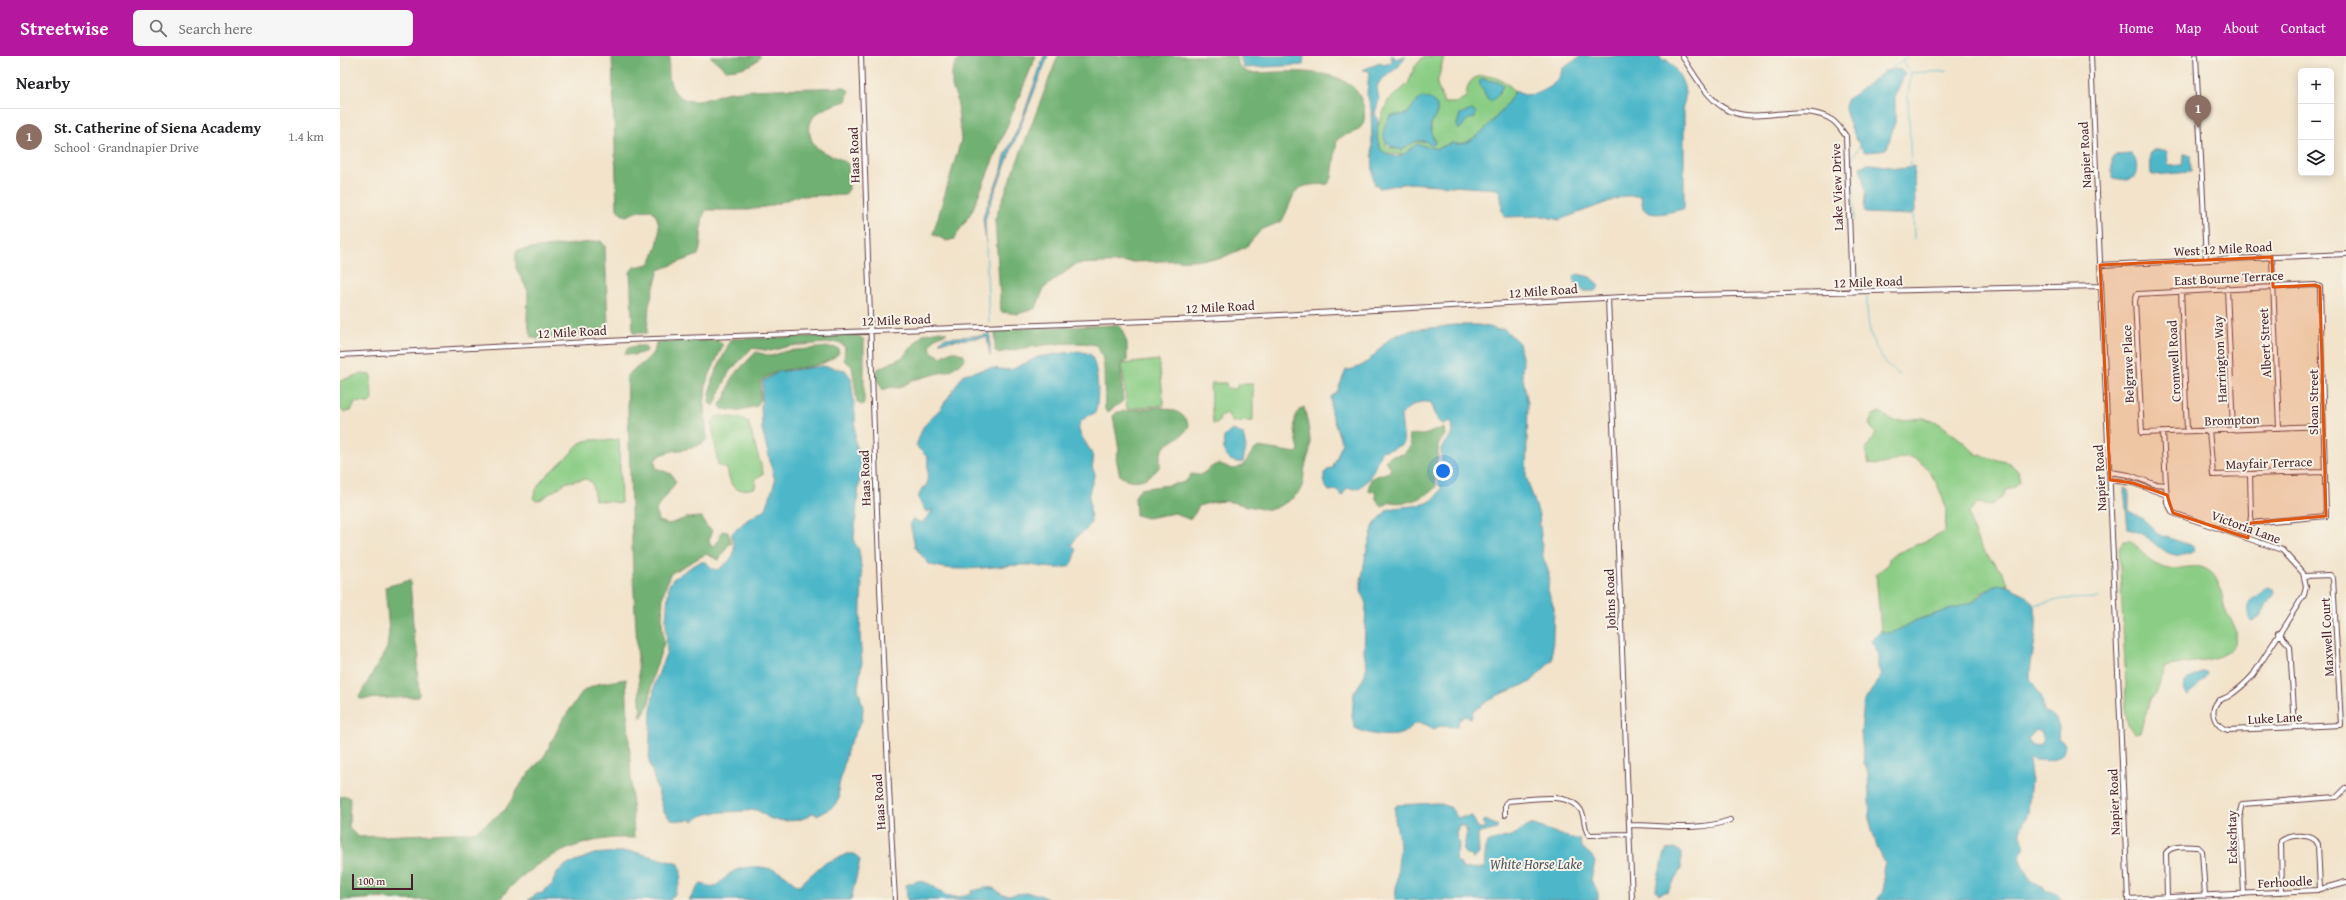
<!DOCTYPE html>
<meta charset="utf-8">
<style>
body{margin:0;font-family:"Gentium Book Plus",serif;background:#f6f6f6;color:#202124}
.controls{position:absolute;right:12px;top:12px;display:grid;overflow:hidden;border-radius:6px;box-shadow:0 2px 10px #0003}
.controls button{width:36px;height:36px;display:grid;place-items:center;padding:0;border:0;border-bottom:1px solid #e0e0e0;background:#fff;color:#202124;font:20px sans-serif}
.scale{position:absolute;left:12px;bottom:10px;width:61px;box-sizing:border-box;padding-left:4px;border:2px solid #4a1f2b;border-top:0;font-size:11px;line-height:14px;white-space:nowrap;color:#4a1f2b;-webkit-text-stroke:3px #f7f3e8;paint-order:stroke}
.you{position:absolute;left:1103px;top:415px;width:14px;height:14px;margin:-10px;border:3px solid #fff;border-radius:50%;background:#1a73e8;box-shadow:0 0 0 6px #1a73e833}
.badge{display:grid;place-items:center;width:26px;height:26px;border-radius:50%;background:#b5179e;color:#fff;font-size:13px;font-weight:700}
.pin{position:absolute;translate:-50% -33px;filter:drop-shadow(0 1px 2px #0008)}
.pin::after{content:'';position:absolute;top:21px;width:14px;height:12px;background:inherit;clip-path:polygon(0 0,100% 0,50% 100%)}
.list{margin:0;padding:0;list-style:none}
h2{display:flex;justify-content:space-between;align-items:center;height:52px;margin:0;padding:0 16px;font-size:17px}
h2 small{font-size:13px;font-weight:400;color:#757577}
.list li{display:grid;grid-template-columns:26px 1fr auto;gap:12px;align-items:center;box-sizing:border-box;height:56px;padding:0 16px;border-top:1px solid #e0e0e0}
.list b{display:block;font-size:15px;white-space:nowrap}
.list p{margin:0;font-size:13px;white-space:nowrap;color:#757577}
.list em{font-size:13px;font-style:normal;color:#757577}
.icon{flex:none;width:22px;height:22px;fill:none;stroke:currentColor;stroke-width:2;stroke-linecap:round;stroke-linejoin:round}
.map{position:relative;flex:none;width:2006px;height:844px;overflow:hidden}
header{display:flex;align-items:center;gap:24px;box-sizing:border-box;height:56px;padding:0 20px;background:#b5179e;color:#fff}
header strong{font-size:19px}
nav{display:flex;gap:22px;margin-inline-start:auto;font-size:14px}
.search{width:280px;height:36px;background:#f6f6f6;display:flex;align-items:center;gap:10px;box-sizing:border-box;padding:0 14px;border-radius:6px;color:#757577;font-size:15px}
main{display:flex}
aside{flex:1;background:#fff}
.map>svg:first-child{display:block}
</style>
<header>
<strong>Streetwise</strong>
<div class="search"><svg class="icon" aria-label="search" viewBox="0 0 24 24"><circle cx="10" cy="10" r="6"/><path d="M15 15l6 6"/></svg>Search here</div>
<nav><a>Home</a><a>Map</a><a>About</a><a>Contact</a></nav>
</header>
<main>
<aside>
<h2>Nearby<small></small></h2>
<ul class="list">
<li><span class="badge" style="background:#8d6e63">1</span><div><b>St. Catherine of Siena Academy</b><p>School · Grandnapier Drive</p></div><em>1.4 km</em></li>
</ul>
</aside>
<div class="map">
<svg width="2006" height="844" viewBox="0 0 2006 844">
<rect width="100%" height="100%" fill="#f7f3e8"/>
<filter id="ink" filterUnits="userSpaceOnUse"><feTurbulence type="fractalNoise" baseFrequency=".025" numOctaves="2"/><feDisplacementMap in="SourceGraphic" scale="8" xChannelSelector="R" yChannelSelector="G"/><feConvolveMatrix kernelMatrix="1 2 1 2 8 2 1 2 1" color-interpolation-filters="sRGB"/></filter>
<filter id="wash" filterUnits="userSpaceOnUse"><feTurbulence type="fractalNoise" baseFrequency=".012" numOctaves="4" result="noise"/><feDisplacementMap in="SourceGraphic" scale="16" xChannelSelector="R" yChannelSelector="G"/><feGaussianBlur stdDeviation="0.9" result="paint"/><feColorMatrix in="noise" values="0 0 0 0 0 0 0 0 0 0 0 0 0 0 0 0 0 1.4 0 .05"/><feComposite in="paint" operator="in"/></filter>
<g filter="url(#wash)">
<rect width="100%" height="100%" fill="#f2e3ca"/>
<!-- green -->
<path fill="#8bcd85" stroke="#6a7658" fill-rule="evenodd" d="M 1084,0 L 1104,0 L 1097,28 L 1104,47 L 1116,47 L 1126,41 C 1127,35 1127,28 1132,24 C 1143,14 1168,24 1174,35 L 1173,39 C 1163,53 1132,96 1112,87 L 1097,93 L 1080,89 L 1064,99 L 1045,97 L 1041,94 L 1038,86 L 1037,72 L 1048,45 L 1068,28 L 1074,12 ZM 1142,23 L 1161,27 L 1163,29 L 1158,39 L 1147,43 ZM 1077,45 L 1097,57 C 1090,68 1088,75 1096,85 L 1073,86 L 1062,94 C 1058,93 1053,93 1049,91 C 1041,85 1045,67 1050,60 L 1067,58 Z
M 819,304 L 824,349 L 787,353 L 782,308 Z
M 20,318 L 31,319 L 32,344 L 29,347 L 15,346 L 11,355 L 3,356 L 0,353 L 0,325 Z
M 872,327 L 886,327 L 887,332 L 896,333 L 898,328 L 913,328 L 913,365 L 892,366 L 888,358 L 885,357 L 880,361 L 879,366 L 873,368 L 870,332 Z
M 1540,356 L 1553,365 L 1584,362 L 1600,368 L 1625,387 L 1636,398 L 1669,407 L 1678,415 L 1680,426 L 1674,432 L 1666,434 L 1663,441 L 1651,449 L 1637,447 L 1629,456 C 1631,474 1638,489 1651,504 C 1658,512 1666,518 1668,529 C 1656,527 1639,535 1633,546 L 1577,564 L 1556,575 L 1548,577 L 1541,575 L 1536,518 L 1549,508 L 1549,502 L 1555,498 L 1599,479 L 1605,475 C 1605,467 1607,457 1605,450 C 1601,433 1585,398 1564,401 C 1551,404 1543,411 1529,408 L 1525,394 L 1536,378 L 1529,368 L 1533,359 Z
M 380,360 L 400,362 L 408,366 L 423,416 L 423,418 L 416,422 L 415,432 C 393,436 392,434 387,413 L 378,409 L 372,368 L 376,361 Z
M 279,383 L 281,447 L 255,444 L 252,427 L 246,423 L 227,426 L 200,444 L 196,445 L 193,442 C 199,421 215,413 229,399 C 235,393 237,387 245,385 C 257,382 268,386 279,383 Z
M 1784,485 L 1791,485 C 1802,494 1809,507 1824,512 C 1837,516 1854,506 1866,513 C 1879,519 1882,538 1884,550 C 1886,559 1894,565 1896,575 C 1901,608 1847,604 1826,611 L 1816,637 L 1810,644 L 1800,676 L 1794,677 L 1788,669 L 1785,653 L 1786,628 L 1779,492 Z"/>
<!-- forest -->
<path fill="#70b072" stroke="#5d684e" d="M 272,0 L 330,0 C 327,15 328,36 344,43 C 360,50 375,38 391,36 C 428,32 466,33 504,31 L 509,35 L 506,45 C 489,51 466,55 470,79 C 471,84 475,91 480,94 C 488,100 498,100 508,108 L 509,133 L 505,139 L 458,140 L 430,150 L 408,154 L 366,154 C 358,167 364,185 358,199 L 319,214 L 309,249 L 307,277 L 293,277 L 290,216 L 294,211 L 309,208 C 318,193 325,169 312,154 L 299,155 L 286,160 L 281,158 L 277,153 Z
M 370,0 L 421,0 C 413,11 400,13 386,14 Z
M 631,0 L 696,0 L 632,155 L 614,183 L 607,185 L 593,178 L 621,84 L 617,43 L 612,31 L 612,17 L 615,9 L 619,3 Z
M 718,0 L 896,0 C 897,9 901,14 910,17 C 943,17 1013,6 1023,49 C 1025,56 1026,66 1020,72 C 1015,78 1005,77 997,84 L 992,122 L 988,128 C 949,129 958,134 942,165 L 921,174 L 906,191 L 879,203 L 736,208 L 704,232 L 696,252 L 678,258 L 661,256 L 655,163 Z
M 261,185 L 265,190 L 268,269 C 255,286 217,282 197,283 L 191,281 L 187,264 L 188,235 L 176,212 L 176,196 L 179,194 Z
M 778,269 L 781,271 L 787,287 L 787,305 L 781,308 L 783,345 L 768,356 L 765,354 L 764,311 L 762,299 L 756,289 C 728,283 685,292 657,297 L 655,295 L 655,273 Z
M 600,275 L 607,277 L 595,282 L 590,290 L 592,296 L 601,301 L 612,295 L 623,298 L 625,303 L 611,314 L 573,324 L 559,332 L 551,331 L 543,334 L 535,320 L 538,313 L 563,301 L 583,278 Z
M 518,279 L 524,284 L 524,348 L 521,349 L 517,346 L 512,310 L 504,304 L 505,291 L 499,286 L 449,290 L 431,295 L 412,292 L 389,316 L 374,350 L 369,347 L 372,324 L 391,283 Z
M 378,284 L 383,289 L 366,327 L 364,352 L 367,383 C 353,399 328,389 315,404 L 316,412 L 331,418 L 336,426 L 316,454 L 318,465 L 329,468 L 346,462 L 362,461 L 366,470 L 372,474 L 369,484 L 371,490 L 375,491 L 382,475 L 388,476 L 392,487 L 388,489 L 379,504 L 366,498 L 330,518 L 323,539 L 322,565 L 324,587 L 313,620 L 309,648 L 301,662 L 293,518 L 287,319 C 298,310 316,301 316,286 Z
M 295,290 L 305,290 L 307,295 L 295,299 L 285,298 L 288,292 Z
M 489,291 L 498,292 L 499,297 C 477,319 444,305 421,325 L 420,344 L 417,350 L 396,355 L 382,353 L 380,348 L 386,340 L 392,321 L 416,296 L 431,300 L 446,295 Z
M 820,351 C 833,354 845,356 849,370 C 839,389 817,383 820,410 C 810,424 794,429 780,420 L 776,402 L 779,394 L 773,360 L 777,356 Z
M 964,351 C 967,364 971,380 970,393 C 969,399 966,405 965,411 C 962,430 965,434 947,446 C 941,449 934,454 927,453 C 897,451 892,439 859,450 C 850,467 850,464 835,457 L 807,462 L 796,459 L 795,441 L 800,433 L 842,427 L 847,424 L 851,418 L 860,419 C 866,416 873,408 879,408 C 887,409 892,416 900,411 C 909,406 909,395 919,391 L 956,397 L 959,394 C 956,380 949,358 964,351 Z
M 1104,372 L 1105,379 L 1098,389 C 1099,404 1093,416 1096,431 C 1084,443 1066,449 1050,446 L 1042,451 L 1036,443 L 1035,436 L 1028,434 L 1031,422 L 1049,416 L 1051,412 L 1045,405 L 1051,400 L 1064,398 L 1071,389 L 1068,380 C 1073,377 1076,379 1081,379 C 1088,379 1096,373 1104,372 Z
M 70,524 L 74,583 L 79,599 L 77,610 L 79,638 L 78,641 L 20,643 L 19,641 L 47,592 L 49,575 L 45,531 Z
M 286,623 L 294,782 C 242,779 192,803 159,844 L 51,844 L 42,842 L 0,844 L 0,741 L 7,740 L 10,742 L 9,772 L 18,781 L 135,776 L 165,754 L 183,725 L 205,699 L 222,665 L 242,636 L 257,628 Z"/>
<!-- water -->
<path fill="#4db7c9" stroke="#4c6b7a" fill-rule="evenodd" d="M 704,0 L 708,0 L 649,151 L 645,165 L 646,186 L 643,163 L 645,155 L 662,113 L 665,100 L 682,63 Z
M 900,0 L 964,0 L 963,9 L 904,12 Z
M 1050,0 L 1054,0 L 1055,3 L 1066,0 L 1058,11 L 1040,25 L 1037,31 L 1039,44 L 1035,57 L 1038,66 L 1037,83 L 1041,94 C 1063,109 1064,94 1078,88 L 1097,93 L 1112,87 C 1132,96 1167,50 1175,35 C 1178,36 1180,38 1183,38 C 1198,42 1221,27 1222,13 L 1241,0 L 1319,0 L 1322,4 L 1327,4 C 1339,16 1351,34 1342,52 L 1344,57 L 1344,153 C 1333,154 1311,164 1303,152 L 1301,140 L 1284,140 L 1219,164 L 1203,160 L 1165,161 C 1158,153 1165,139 1157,133 L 1068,127 L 1040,132 L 1035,129 L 1033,121 L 1031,51 L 1027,38 L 1029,15 L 1022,14 L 1040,7 L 1044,9 L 1052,6 Z
M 1555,13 L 1561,14 L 1565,18 L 1555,39 L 1555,66 L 1547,92 L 1541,95 L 1525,96 C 1519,93 1505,58 1505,51 C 1505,50 1507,45 1507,44 L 1545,15 Z
M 1142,23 L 1161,27 L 1163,29 L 1158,39 L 1151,46 L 1147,43 L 1139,26 Z
M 1083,41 L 1090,43 L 1097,49 L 1097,57 L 1090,70 L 1095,88 L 1091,89 C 1081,80 1071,87 1062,94 C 1042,91 1039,77 1050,60 L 1067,58 L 1077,45 Z
M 1132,54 L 1136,57 L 1135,61 L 1127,64 L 1119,74 L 1117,69 L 1120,58 Z
M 1814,94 L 1825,94 L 1827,96 L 1828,108 L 1830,110 L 1842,109 L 1844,98 L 1850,99 L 1851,116 L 1813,119 L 1811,118 L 1810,98 Z
M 1792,98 C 1798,104 1798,115 1793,122 L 1787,124 L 1772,122 L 1772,101 L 1775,99 Z
M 1527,108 C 1542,107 1559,117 1574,110 L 1575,155 L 1572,159 L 1525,157 C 1522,149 1527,141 1525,131 C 1524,124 1521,118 1520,111 Z
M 1238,218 L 1250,221 L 1259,229 L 1258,232 L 1255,235 L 1243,235 L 1233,224 L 1234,220 Z
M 1114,269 L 1138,269 L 1155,272 L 1156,274 L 1164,273 L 1179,287 L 1183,306 L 1182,317 L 1188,348 L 1186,420 L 1199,459 L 1203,501 L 1209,517 L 1208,534 L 1214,552 L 1212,604 L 1191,626 L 1156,640 L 1133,655 L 1131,663 L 1129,663 L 1127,659 L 1119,664 L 1117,671 L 1100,670 L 1094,673 C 1070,658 1075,676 1056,679 C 1044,681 1026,678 1015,672 L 1012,660 L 1014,637 L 1024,621 L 1027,610 L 1024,597 L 1026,548 L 1021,535 L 1021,526 L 1026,497 L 1034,469 L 1047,454 C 1065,447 1093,456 1101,432 L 1098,423 L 1102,408 L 1101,393 C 1106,380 1117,384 1111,365 L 1103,368 L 1098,365 L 1091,347 C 1080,343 1067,351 1061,360 L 1064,387 L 1053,393 L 1041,395 C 1037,407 1029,429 1016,433 L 1007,432 L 1002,440 L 997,434 L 989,435 L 984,428 L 984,417 L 990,412 L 994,412 L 993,408 L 995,406 L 1002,388 L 991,357 L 991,341 L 997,336 L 1006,314 C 1034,312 1036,288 1057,279 C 1075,271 1095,273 1114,269 Z
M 650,274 L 650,300 L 647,281 L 599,286 L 604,282 L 647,279 Z
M 739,295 L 750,298 C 758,307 760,345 755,357 C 721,370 751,385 753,403 C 754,409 750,411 755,417 L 749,437 L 751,466 L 746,474 L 735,482 L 732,489 L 736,494 C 735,501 734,509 726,511 C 716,514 700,510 689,509 C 661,508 615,519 589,508 L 575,491 L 570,467 L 573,463 L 582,467 L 593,454 L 586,456 L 578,442 L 582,432 L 587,429 L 588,402 L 576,390 L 583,371 L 601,352 L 624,318 L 650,312 L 671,314 L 698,301 Z
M 483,310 L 505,314 L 511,322 L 515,358 L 515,385 L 521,408 L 514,480 L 514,486 L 519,494 L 522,519 L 520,581 L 522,606 L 518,632 L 523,652 L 522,664 L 508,691 L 498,734 L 499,743 L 493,751 L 478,759 L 472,757 C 465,766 442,766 432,763 C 426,762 420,753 413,754 C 397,757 379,754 364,759 C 360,760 357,764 353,765 L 349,763 L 346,765 L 331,764 L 324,756 L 309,705 L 311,654 L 315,627 L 327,595 L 326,563 L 329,529 L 333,523 L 351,511 L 360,506 L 366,506 L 373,513 L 378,514 C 386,507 396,503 394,489 C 394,485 391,482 392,477 L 407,464 L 426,453 L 435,425 L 422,373 L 421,350 L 423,325 L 438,316 Z
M 892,374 L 903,378 L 906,392 L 903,406 C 886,408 882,395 884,381 Z
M 1784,432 L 1789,434 L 1789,455 L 1803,463 L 1820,479 L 1853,490 L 1855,495 C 1835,505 1823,496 1808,482 C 1803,478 1795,475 1788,473 Z
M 1658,529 C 1667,528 1671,532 1678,535 C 1711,547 1689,597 1690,622 L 1702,642 L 1704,656 L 1716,663 L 1719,672 L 1718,682 L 1725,688 C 1723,709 1702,705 1689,703 L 1691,721 L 1688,757 L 1680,775 L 1684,789 L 1680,801 L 1689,823 L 1707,835 L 1715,836 L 1722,844 L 1537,844 C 1551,827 1539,820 1545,807 L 1537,791 L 1530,766 L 1528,716 L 1524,707 L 1521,677 L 1524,646 L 1542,618 L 1538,612 L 1538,597 L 1531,585 L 1541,575 L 1548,577 L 1556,575 L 1577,564 L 1633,546 L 1647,534 ZM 1696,674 L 1702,676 L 1703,684 L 1699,689 L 1691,690 L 1688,683 Z
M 1928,531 L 1933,532 L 1934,537 L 1919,562 L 1911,565 L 1908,559 L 1909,546 Z
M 1861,616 L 1867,616 L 1868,619 L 1848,640 C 1837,628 1850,620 1861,616 Z
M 1098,747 L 1110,751 L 1118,762 L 1132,760 L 1138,772 L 1146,772 L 1142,766 L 1145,764 L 1158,770 L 1157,773 L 1138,778 L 1139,798 L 1133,804 L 1132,800 L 1127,799 L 1123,795 L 1127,776 L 1124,770 L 1119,769 L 1116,777 L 1119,788 L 1115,804 L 1120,807 L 1123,813 L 1144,812 L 1146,788 C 1155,783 1162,782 1171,780 C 1179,777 1186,768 1194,769 L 1233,783 L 1240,783 L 1241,791 L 1251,799 L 1255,806 L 1251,824 L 1258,837 L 1258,844 L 1055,844 L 1060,789 L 1055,763 L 1055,751 L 1057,749 Z
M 1335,792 L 1341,797 L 1341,813 L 1328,835 L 1319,838 L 1316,835 C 1316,826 1323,803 1326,794 Z
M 278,796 L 295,796 L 339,808 C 344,819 338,836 330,844 L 188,844 L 197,838 L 203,837 L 205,833 L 212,829 L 216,818 L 226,809 L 254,798 Z
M 507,798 L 515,798 L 520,804 L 511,844 L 349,844 L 360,828 L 374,831 C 381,827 385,821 391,817 C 405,807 432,810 445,819 C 451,822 452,829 460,829 L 483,808 Z
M 577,825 C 595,826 595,835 608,840 C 617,843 625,839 632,838 L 631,835 C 638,834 644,831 652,832 C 657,833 660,839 665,839 C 683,839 691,832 709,844 L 567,844 L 566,829 Z"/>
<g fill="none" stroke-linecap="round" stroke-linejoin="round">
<!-- stream -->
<path stroke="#4db7c9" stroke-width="1" d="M 1563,5 L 1571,17 L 1568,39 L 1571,113
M 1549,15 L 1567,0
M 1571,17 L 1607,15
M 1573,156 L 1574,183
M 1514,164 L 1512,103 L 1520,89
M 646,186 L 649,267
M 1527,241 C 1526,271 1533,302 1560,319
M 1694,549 L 1723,543 L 1759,542"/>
</g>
</g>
<g filter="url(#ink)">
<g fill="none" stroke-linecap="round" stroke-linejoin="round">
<defs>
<path id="minor" d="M 521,0 C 531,281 539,563 555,844
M 1342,0 C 1355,19 1371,51 1395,57 C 1426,66 1463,46 1492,64 C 1497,67 1502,75 1506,80 L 1512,236
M 1751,0 L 1788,844
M 1856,0 L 1866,204
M 1932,201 L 1939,372
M 1760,209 L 2006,198
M 1887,232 L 1893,374
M 1841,235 L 1847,375
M 1268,242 L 1292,844
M 0,299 L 287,284 L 863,263 L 1302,240 L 1761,230
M 1869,374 L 1873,419 L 1984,416
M 1823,376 L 1827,446 L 1833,457 L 1942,494 L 1963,517 L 1966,530 L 1964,539 L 1913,619 C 1906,627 1898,634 1889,640 C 1886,642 1881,643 1878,645 C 1868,657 1876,671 1888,674 L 2001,669 L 1993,522 L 1990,519 L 1964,520
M 1770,416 L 1789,419 L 1814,428 L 1826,429
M 1770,424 L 1793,427 L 1827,439
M 1911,467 L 1986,460 L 1980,231 L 1975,229 L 1797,238 L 1795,245 L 1802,377 L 1983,370
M 1908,482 L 1911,460 L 1910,418
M 1938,577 L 1950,590 L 1955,671
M 1165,759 L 1165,748 L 1168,745 C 1188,744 1227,735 1240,753 C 1246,760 1243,773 1249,779 L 1289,778
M 1289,769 C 1323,769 1357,776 1390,764
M 1942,836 L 1941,785 C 1950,778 1973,777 1978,788 L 1980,833
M 1904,838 L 1900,756 L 1902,748 L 1997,741 L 2006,732
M 1827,841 L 1826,797 C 1832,788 1848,791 1858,791 L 1862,795 L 1865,840
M 1788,843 L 1977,834 L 2006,826"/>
</defs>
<!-- minor casing -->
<use href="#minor" stroke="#633c43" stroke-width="6"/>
<!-- minor -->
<use href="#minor" stroke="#fff" stroke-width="4"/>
</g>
</g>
<!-- marked area -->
<path fill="#e0560e" fill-opacity="0.2" stroke="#e0560e" stroke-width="3" stroke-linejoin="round" d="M 1932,201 L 1933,231 L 1975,229 L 1980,231 L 1986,460 L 1911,467 L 1908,482 L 1833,457 L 1827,439 L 1793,427 L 1770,424 L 1760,209 Z"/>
<g text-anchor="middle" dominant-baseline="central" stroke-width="4" stroke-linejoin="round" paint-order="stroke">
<!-- street labels -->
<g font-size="13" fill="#4a1f2b" stroke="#f7f3e8">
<text transform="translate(514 99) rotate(-92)">Haas Road</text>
<text transform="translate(1745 99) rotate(-93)">Napier Road</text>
<text transform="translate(1497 131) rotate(-92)">Lake View Drive</text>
<text transform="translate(1883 193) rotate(-3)">West 12 Mile Road</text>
<text transform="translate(1889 222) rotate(-3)">East Bourne Terrace</text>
<text transform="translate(1528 226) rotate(-2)">12 Mile Road</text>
<text transform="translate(1203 235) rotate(-4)">12 Mile Road</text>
<text transform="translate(880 251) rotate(-3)">12 Mile Road</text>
<text transform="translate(556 264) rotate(-2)">12 Mile Road</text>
<text transform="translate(232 276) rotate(-3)">12 Mile Road</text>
<text transform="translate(1925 287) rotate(-93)">Albert Street</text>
<text transform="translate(1880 303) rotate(-93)">Harrington Way</text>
<text transform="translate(1834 305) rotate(-93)">Cromwell Road</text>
<text transform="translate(1788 308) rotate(-92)">Belgrave Place</text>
<text transform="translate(1973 346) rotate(-90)">Sloan Street</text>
<text transform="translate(1892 364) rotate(-2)">Brompton</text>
<text transform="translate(1929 407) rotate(-2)">Mayfair Terrace</text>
<text transform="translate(525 422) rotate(-92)">Haas Road</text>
<text transform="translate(1760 422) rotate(-93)">Napier Road</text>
<text transform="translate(1906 471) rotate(20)">Victoria Lane</text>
<text transform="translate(1270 543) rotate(-92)">Johns Road</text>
<text transform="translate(1987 581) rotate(-93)">Maxwell Court</text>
<text transform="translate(1935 662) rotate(-3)">Luke Lane</text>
<text transform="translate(539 746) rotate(-94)">Haas Road</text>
<text transform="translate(1774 746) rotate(-92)">Napier Road</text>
<text transform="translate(1892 781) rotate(-91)">Eckschtay</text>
<text transform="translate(1945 826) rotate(-3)">Ferhoodle</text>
</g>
<!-- water labels -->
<g font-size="14" font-style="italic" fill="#4b5462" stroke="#f7f3e8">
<text x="1196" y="808">White Horse Lake</text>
</g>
</g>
</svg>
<div class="controls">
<button>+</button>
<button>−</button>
<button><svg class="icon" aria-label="layers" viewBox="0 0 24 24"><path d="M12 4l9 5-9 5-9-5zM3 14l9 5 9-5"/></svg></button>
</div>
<div class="scale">100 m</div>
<div class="you"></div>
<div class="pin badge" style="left:1858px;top:72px;background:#8d6e63">1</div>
</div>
</main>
